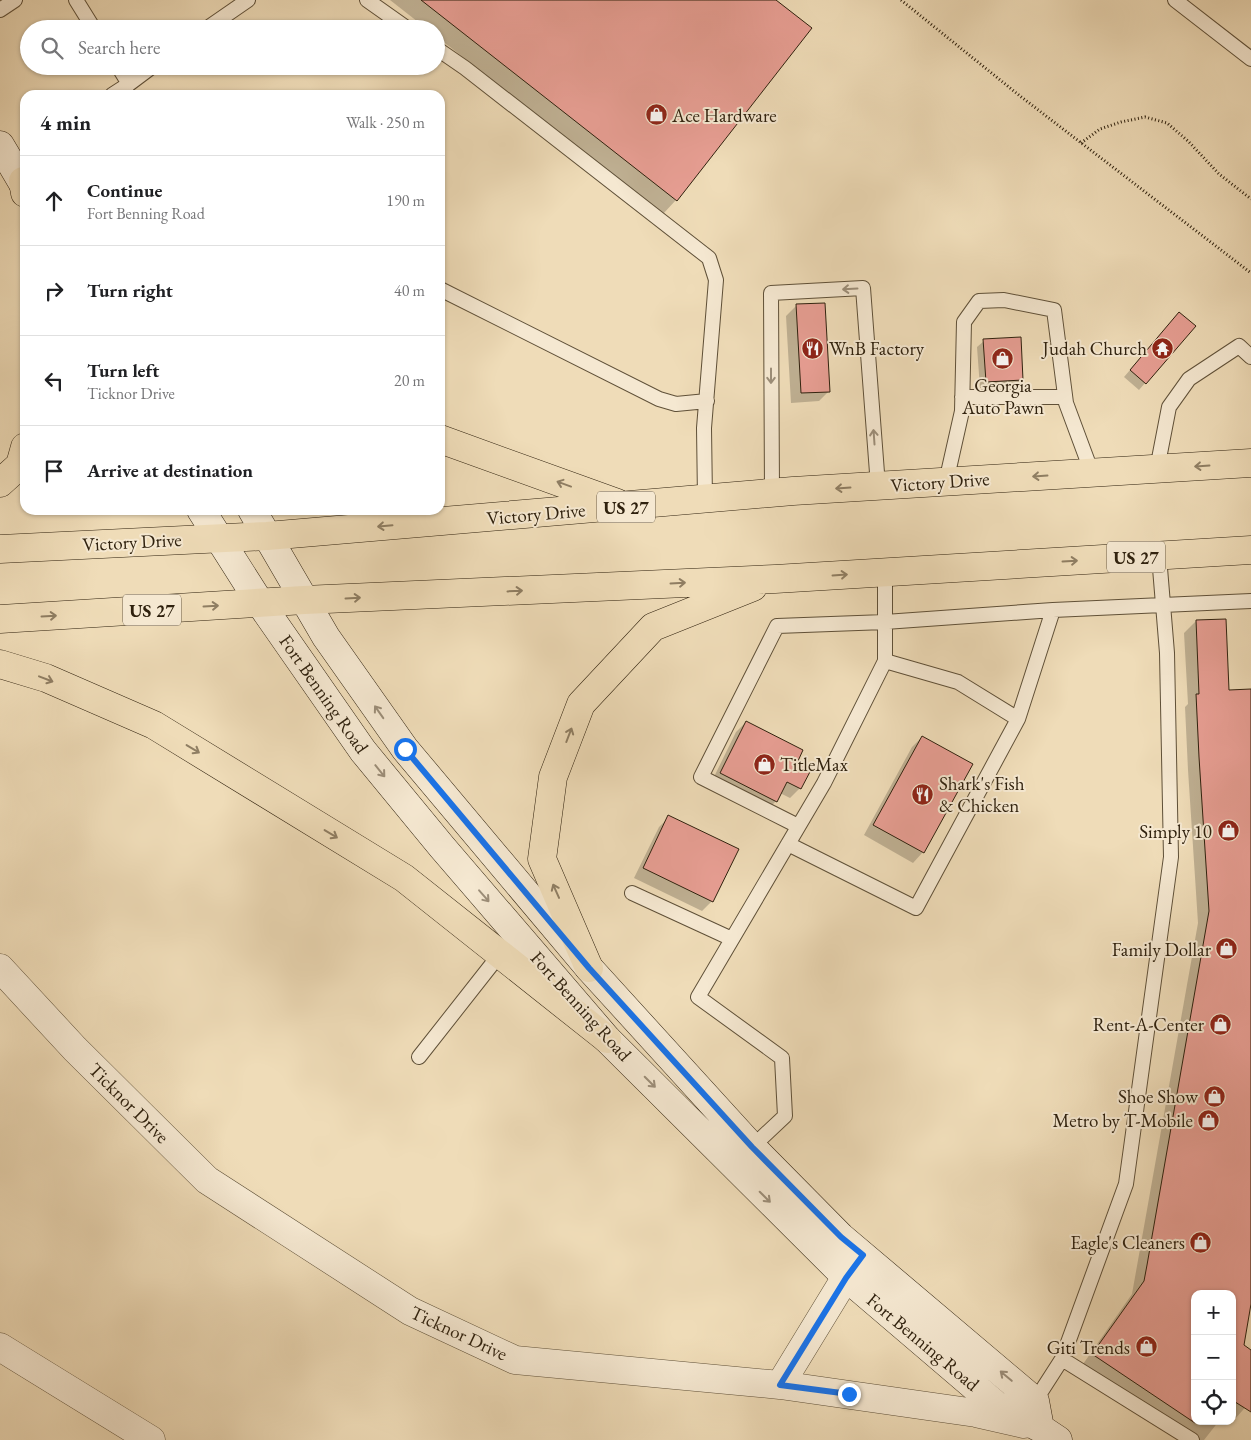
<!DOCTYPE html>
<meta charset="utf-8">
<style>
body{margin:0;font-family:"EB Garamond",serif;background:#f6f6f6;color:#202124}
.controls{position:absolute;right:15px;bottom:15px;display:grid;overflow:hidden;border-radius:10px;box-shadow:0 1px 4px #0004}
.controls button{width:45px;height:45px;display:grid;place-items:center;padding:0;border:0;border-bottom:1px solid #e0e0e0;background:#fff;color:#202124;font:25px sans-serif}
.stop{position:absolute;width:15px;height:15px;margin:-11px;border:4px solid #1a73e8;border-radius:50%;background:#fff}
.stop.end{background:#1a73e8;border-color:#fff;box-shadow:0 1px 5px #0008}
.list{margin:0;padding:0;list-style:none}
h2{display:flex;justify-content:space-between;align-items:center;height:65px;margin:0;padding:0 20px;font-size:21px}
h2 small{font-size:16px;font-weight:400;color:#757577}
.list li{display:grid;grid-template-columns:32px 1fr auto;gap:15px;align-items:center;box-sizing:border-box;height:90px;padding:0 20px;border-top:1px solid #e0e0e0}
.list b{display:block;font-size:19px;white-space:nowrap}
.list p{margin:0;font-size:16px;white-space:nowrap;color:#757577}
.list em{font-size:16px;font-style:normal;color:#757577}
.icon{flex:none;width:28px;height:28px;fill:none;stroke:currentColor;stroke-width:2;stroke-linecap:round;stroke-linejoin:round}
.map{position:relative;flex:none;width:1251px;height:1440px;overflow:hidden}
.search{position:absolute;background:#fff;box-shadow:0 1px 4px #0004;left:20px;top:20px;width:425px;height:55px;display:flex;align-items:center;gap:12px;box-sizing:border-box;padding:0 18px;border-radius:28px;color:#757577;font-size:19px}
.panel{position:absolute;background:#fff;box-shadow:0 1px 4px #0004;left:20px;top:90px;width:425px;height:425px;border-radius:15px}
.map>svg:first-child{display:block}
</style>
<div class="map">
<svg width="1251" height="1440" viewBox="0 0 1251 1440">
<rect width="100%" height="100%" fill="#efdcb8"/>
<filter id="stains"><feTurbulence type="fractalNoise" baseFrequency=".004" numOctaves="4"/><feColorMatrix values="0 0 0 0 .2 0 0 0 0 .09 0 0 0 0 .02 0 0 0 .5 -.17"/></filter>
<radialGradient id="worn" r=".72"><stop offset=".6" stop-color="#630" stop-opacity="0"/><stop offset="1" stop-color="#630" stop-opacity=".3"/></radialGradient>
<!-- shadow -->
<path fill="#0003" d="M 390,0 L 774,0 L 810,28 L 676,200 L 663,214 L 436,36 L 436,29 L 427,29 Z
M 796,306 L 829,391 L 819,401 L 791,403 L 786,316 Z
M 1173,320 L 1145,383 L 1139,390 L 1124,377 Z
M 984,341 L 1022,379 L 1015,386 L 980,388 L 977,347 Z
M 1196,621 L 1228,691 L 1251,690 L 1251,1296 L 1243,1345 L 1251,1351 L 1251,1401 L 1234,1420 L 1232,1419 L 1232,1294 L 1195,1294 L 1195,1421 L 1219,1421 L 1204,1440 L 1191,1440 L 1081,1367 L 1132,1294 L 1198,923 L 1188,770 L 1185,707 L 1188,704 L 1184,633 Z
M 746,722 L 796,761 L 800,788 L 790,798 L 780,793 L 776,801 L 766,811 L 711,783 L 736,732 Z
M 922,737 L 923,852 L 913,863 L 864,835 L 912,747 Z
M 669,817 L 712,901 L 702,911 L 634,878 L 659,827 Z"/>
<!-- building -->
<path fill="#e79e93" stroke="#2f210e" d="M 421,0 L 776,0 L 812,28 L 677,201 Z
M 825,303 L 830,392 L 801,393 L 796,304 Z
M 1179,312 L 1196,326 L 1146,384 L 1130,370 Z
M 1021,337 L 1023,380 L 986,382 L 983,339 Z
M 1226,619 L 1229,690 L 1251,689 L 1251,1304 L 1244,1345 L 1251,1350 L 1251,1412 L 1232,1400 L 1232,1294 L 1195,1294 L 1195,1423 L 1092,1354 L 1144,1281 L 1147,1265 L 1209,911 L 1199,757 L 1196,694 L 1199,694 L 1196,620 Z
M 746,721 L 803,750 L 798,761 L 812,768 L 801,789 L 787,782 L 777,802 L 720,773 Z
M 922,736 L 973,764 L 924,853 L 873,825 Z
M 668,815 L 739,849 L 713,902 L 643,868 Z"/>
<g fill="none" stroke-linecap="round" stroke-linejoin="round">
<defs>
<path id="lane" d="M 76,0 L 94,29
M 367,0 L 408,29
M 1175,0 L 1251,59
M 0,10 L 15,0
M 206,29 L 248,0
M 436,48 L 465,68 L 709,258 L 716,280 L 704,428 L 705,499
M 129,84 L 153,66
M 112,95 L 129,84 L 118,66
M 440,289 L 659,399 L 676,404 L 707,401
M 962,397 L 1065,397
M 1157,469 L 1169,407 L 1189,379 L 1239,346 L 1251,357
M 946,482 L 962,411 L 964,322 L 979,301 L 1004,300 L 1054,310 L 1066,403 L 1092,473
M 772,493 L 771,293 L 863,288 L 878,486
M 1053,610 L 1251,601
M 798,826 L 701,777 L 777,626 L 885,622 L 1053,610 L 1018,719
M 788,844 L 916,908 L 1018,719 L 958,682 L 885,661
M 632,893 L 732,939
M 419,1057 L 500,954
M 752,1147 L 785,1116 L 782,1058 L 698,997 L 824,783 L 885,661 L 885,572
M 1062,1359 L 1192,1440
M 1035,1401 L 1062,1359 L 1126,1184 L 1171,857 L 1167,653 L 1159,556"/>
<path id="street" d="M 0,968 L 75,1049 L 207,1180 L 410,1311 L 515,1360 L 780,1385 L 976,1413 L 1024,1424
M 0,1347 L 151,1440
M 780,1385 L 846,1277 L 861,1258"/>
<path id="secondary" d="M 0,145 L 25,187
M 201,510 L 260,603 L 363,751 L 442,847 L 607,1039 L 846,1277 L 996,1405 L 1040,1428 L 1058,1440
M 252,510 L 326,637 L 405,749 L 589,968 L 752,1147 L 841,1237 L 1035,1401 L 1040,1428"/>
<path id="highway" d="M 23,181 L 25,193
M 440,439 L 617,503
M 0,483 L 20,465 L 25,447
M 0,549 L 267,536 L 793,491 L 1251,463
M 0,619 L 304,600 L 775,579 L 1251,550
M 0,664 L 46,678 L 154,725 L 404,878 L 607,1039
M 589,968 L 542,859 L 553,777 L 581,704 L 653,627 L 753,587"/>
</defs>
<!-- lane casing -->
<use href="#lane" stroke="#5f5038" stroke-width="16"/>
<!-- street casing -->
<use href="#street" stroke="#5f5038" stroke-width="29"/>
<!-- secondary casing -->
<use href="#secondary" stroke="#2f210e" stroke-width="29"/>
<!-- highway casing -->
<use href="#highway" stroke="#2f210e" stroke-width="29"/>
<!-- path -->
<path stroke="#2f210e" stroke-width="3" stroke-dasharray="1 2.5" stroke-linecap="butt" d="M 901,0 L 1020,96 L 1251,273
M 1081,143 L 1100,129 L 1121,122 L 1145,117 L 1167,123 L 1188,141 L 1219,174 L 1251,199"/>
<!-- lane -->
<use href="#lane" stroke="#f5e8d1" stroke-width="14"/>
<!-- street -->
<use href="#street" stroke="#f5e8d1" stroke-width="28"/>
<!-- secondary -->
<use href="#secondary" stroke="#f5e8d1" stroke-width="28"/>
<!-- highway -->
<use href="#highway" stroke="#efdcb8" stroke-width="28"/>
</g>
<!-- one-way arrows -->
<defs><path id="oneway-shaft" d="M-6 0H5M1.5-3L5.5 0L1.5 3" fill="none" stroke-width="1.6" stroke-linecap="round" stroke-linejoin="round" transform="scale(1.25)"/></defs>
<g stroke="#9c8e79">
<use href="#oneway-shaft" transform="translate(850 289) rotate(177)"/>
<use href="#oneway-shaft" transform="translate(771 376) rotate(90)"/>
<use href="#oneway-shaft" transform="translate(874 437) rotate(-94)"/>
<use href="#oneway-shaft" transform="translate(379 712) rotate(-125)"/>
<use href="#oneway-shaft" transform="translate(380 771) rotate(51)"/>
<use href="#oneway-shaft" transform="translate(484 896) rotate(49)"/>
<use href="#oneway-shaft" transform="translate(650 1082) rotate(45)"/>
<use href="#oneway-shaft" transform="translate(765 1197) rotate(45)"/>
<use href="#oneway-shaft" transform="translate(1006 1376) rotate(-140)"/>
</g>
<g stroke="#8f7e63">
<use href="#oneway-shaft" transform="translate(1202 466) rotate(176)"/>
<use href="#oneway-shaft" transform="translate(1040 476) rotate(176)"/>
<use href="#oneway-shaft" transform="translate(564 484) rotate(-160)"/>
<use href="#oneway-shaft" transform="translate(843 488) rotate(176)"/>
<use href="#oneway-shaft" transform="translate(385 526) rotate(175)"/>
<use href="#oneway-shaft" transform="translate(1070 561) rotate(-3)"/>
<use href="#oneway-shaft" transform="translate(840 575) rotate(-4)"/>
<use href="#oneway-shaft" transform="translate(678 583) rotate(-3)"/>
<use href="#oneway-shaft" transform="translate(515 591) rotate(-3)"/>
<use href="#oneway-shaft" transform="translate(353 598) rotate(-3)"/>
<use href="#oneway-shaft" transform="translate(211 606) rotate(-3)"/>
<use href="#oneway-shaft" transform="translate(49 616) rotate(-3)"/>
<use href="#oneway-shaft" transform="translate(46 679) rotate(21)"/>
<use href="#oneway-shaft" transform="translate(569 735) rotate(-69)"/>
<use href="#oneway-shaft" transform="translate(193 749) rotate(31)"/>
<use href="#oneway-shaft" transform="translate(331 834) rotate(31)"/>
<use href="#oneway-shaft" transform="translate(556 891) rotate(-114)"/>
</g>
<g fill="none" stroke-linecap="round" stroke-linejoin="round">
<!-- route -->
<path stroke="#1a73e8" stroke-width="6" d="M 405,749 L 589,968 L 752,1147 L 841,1237 L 863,1255 L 846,1278 L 780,1385 L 849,1394"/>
</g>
<!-- icons -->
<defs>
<symbol id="shop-disc" viewBox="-11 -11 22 22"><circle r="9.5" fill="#8f2418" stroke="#f5e8d1"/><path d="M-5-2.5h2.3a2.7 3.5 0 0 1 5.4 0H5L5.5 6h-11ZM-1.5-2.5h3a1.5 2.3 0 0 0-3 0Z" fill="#fff"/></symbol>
<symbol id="restaurant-disc" viewBox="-11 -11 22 22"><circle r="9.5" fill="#8f2418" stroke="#f5e8d1"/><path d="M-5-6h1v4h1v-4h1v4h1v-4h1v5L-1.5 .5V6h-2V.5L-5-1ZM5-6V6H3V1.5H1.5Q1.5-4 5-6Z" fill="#fff"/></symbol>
<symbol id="temple-disc" viewBox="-11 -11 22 22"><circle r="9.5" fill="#8f2418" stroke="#f5e8d1"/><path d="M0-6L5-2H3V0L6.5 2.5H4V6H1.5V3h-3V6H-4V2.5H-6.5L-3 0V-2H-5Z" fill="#fff"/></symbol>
</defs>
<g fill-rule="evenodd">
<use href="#shop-disc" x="644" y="102" width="25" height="25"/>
<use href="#restaurant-disc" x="800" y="336" width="25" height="25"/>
<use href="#temple-disc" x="1150" y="336" width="25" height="25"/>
<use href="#shop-disc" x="990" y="346" width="25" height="25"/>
<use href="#shop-disc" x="752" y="752" width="25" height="25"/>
<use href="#restaurant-disc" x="910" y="782" width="25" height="25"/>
<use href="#shop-disc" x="1216" y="818" width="25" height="25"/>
<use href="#shop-disc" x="1214" y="936" width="25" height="25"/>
<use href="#shop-disc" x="1208" y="1012" width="25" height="25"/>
<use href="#shop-disc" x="1202" y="1084" width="25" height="25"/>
<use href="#shop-disc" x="1196" y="1108" width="25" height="25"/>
<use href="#shop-disc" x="1188" y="1230" width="25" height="25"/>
<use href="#shop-disc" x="1134" y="1334" width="25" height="25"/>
</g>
<g text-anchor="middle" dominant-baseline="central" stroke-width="4" stroke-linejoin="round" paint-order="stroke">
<!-- shield labels -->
<g fill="#f5e8d1" stroke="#6a5d48" stroke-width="1">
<rect x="597" y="491.5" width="58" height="31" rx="4"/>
<rect x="1107" y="541.5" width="58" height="31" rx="4"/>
<rect x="123" y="594.5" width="58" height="31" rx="4"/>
</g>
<g font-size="18" font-weight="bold" fill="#2f210e">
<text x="626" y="507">US 27</text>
<text x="1136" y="557">US 27</text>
<text x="152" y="610">US 27</text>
</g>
<!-- poi labels -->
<g font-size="19" fill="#2f210e" stroke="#f5e8d1" text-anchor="end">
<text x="672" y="115" text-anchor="start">Ace Hardware</text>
<text x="829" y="348" text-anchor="start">WnB Factory</text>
<text x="1147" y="348">Judah Church</text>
<text x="1003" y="385" text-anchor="middle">Georgia<tspan x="1003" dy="22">Auto Pawn</tspan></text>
<text x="780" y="764" text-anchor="start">TitleMax</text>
<text x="939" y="783" text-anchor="start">Shark's Fish<tspan x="939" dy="22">&amp; Chicken</tspan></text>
<text x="1212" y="831">Simply 10</text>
<text x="1211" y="949">Family Dollar</text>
<text x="1204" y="1024">Rent-A-Center</text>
<text x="1198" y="1096">Shoe Show</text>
<text x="1193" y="1120">Metro by T-Mobile</text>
<text x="1185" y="1242">Eagle's Cleaners</text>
<text x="1130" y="1347">Giti Trends</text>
</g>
<!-- street labels -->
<g font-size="19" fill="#2f210e" stroke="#f5e8d1">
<text transform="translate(940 482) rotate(-4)">Victory Drive</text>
<text transform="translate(536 514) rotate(-5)">Victory Drive</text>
<text transform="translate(132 542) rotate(-3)">Victory Drive</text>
<text transform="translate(324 694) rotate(55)">Fort Benning Road</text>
<text transform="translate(581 1006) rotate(48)">Fort Benning Road</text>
<text transform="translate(129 1103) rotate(45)">Ticknor Drive</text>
<text transform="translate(459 1333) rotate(25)">Ticknor Drive</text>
<text transform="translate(923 1342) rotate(40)">Fort Benning Road</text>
</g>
</g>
<rect width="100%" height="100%" filter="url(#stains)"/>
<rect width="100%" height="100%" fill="url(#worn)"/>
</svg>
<div class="controls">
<button>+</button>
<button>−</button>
<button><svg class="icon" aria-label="locate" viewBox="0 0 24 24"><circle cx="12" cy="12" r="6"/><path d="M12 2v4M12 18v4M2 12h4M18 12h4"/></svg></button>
</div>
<div class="stop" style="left:405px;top:749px"></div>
<div class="stop end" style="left:849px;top:1394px"></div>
<div class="search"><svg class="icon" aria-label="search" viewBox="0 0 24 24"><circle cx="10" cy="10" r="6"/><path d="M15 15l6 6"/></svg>Search here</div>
<section class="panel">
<h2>4 min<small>Walk · 250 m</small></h2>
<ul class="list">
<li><svg class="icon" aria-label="ahead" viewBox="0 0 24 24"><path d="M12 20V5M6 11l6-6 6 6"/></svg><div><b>Continue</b><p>Fort Benning Road</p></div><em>190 m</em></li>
<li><svg class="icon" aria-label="right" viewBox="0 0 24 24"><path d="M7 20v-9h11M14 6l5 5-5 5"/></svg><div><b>Turn right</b></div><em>40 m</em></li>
<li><svg class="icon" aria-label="left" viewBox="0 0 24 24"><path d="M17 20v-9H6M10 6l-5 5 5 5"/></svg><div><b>Turn left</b><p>Ticknor Drive</p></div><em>20 m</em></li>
<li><svg class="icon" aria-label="arrive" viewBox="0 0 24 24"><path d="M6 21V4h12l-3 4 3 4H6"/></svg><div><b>Arrive at destination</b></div></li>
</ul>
</section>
</div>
